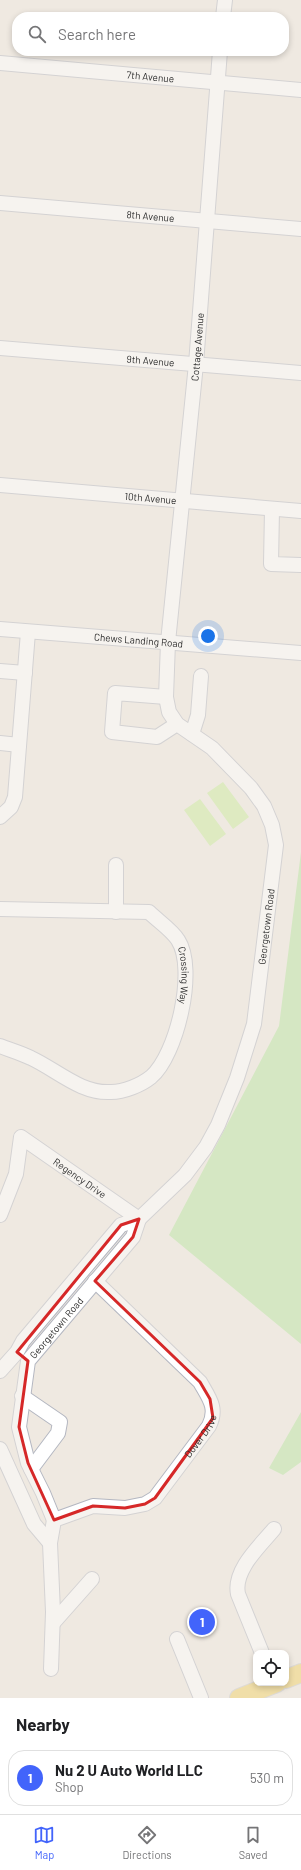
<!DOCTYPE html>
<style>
body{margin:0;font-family:Barlow,sans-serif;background:#f2f2f2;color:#202124}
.controls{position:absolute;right:12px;bottom:12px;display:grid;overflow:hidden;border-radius:8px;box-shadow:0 2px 6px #0003}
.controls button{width:36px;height:36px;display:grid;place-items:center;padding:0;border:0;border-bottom:1px solid #e0e0e0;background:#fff;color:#202124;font:20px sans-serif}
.you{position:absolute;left:208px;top:636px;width:14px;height:14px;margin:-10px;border:3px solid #fff;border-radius:50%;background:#1a73e8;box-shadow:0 0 0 6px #1a73e833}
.badge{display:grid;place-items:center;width:26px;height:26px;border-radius:50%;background:#4264fb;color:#fff;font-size:13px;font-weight:700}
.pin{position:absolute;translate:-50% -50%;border:2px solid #fff;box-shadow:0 1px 4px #0006}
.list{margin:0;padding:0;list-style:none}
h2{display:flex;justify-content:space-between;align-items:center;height:52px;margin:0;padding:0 16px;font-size:17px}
h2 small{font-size:13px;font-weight:400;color:#757577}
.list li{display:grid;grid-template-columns:26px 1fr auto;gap:12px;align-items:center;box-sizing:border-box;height:56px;margin:0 8px 8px;padding:0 8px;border:1px solid #e0e0e0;border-radius:16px}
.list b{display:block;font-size:15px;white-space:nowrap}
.list p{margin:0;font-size:13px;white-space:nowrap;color:#757577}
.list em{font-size:13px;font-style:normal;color:#757577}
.icon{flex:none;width:22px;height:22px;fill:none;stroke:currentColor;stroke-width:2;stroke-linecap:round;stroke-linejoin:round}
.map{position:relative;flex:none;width:301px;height:1698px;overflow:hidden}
.search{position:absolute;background:#fff;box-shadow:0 2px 6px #0003;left:12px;right:12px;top:12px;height:44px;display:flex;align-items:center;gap:10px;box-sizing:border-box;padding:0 14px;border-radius:16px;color:#757577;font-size:15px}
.sheet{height:116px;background:#fff}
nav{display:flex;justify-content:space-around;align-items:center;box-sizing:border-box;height:56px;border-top:1px solid #e0e0e0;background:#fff;font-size:11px;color:#757577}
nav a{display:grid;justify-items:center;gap:2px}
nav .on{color:#4264fb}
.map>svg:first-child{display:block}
</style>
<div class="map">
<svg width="301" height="1698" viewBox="0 0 301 1698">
<rect width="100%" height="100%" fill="#efe9e1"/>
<!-- green -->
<path fill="#b6e59e" d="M 301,852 L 301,1344 L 169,1235 L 279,1026 Z
M 301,1412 L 301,1462 L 283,1475 L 269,1468 Z"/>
<!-- pitch -->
<path fill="#c9ec9a" d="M 223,782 L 249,817 L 233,829 L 207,793 Z
M 200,799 L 226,834 L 210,846 L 184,810 Z"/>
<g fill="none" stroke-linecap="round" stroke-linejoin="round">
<defs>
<g id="minor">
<path d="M 223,17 L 225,0"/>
<path id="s1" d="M 0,63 L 301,90"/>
<path id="s2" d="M 0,203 L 301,229"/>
<path id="s3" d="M 0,348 L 301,373"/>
<path id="s4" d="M 0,485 L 301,511"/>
<path d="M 272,509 L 271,564 L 301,565"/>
<path id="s5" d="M 0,629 L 301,653"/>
<path d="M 0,671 L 25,673"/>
<path d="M 166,697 L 115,693 L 112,732 L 157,737 L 177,724"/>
<path d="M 192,734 L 198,715 L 201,676"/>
<path d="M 0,743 L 19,745"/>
<path d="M 0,817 L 11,807 L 15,797 L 28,632"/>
<path d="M 116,865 L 116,912"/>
<path id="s6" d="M 0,909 L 149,912 C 158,921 172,930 178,940 C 197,969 177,1055 151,1077 C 141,1085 124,1092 111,1092 C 81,1094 57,1070 31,1058 C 21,1053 10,1050 0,1046"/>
<path id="s7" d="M 0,1215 L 16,1174 L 21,1137 L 139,1219"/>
<path id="s8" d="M 0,1371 L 17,1352 L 23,1341 L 121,1225 L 139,1219 L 185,1175 L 206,1147 L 218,1125 L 237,1078 L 254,1024 L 276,845 L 272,825 L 264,806 L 251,788 L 212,748 L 177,724 L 169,712 L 166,697 L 168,642 L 196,364 L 220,51"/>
<path d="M 22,1396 L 60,1422 L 58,1433 L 31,1469"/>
<path d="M 0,1449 L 34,1524 L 50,1543"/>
<path id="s9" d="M 54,1520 L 43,1493 L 28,1463 L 19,1427 L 28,1361 L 133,1237 L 139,1219"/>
<path d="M 53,1623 L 92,1579"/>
<path d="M 177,1639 L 201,1698"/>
<path d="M 262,1653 L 238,1594 C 233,1570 260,1546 274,1529"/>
<path id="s10" d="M 51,1669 L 53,1612 L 50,1543 L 54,1520 L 93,1506 L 125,1508 L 145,1504 L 155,1498 L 209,1426 C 218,1408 209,1398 200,1382 L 95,1281"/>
</g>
<path id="major" d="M 286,1679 L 301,1673
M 239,1698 L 277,1683"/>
</defs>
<!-- minor casing -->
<use href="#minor" stroke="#b4b7c1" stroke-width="16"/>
<!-- major casing -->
<use href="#major" stroke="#c9c9c9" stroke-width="20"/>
<!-- minor -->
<use href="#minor" stroke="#fff" stroke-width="14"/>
<!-- major -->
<use href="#major" stroke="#f2d163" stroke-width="18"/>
</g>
<!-- marked area -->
<path d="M0 0H301V1698H0ZM 139,1219 L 133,1237 L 95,1281 L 200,1382 L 210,1399 L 213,1418 L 155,1498 L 145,1504 L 125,1508 L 93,1506 L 54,1520 L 28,1463 L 19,1427 L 28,1361 L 17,1352 L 121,1225 Z" fill="#efe9e1" fill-opacity=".55" fill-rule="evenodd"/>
<path fill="none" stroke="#d62828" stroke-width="3" stroke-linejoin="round" d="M 139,1219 L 133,1237 L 95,1281 L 200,1382 L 210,1399 L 213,1418 L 155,1498 L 145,1504 L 125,1508 L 93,1506 L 54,1520 L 28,1463 L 19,1427 L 28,1361 L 17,1352 L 121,1225 Z"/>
<g text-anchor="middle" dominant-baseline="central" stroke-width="3" stroke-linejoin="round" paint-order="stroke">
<!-- street labels -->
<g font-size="10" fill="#2e2e2e" stroke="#fff">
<text stroke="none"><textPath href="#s1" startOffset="151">7th Avenue</textPath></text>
<text stroke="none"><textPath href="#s2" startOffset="151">8th Avenue</textPath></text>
<text stroke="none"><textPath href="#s8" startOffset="1163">Cottage Avenue</textPath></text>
<text stroke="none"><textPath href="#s3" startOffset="151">9th Avenue</textPath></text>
<text stroke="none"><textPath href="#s4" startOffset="151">10th Avenue</textPath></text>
<text stroke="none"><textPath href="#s5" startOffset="139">Chews Landing Road</textPath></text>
<text stroke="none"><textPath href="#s8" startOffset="538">Georgetown Road</textPath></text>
<text stroke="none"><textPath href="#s6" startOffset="226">Crossing Way</textPath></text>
<text stroke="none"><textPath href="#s7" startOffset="153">Regency Drive</textPath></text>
<text stroke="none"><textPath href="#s9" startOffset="210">Georgetown Road</textPath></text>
<text stroke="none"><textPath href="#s10" startOffset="332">Dover Drive</textPath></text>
</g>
</g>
</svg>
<div class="controls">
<button><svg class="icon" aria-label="locate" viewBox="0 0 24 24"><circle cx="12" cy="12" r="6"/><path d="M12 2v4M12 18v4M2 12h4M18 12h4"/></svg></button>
</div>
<div class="you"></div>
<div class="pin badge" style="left:202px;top:1622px">1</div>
<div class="search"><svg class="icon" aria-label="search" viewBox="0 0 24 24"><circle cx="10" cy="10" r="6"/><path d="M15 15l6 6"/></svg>Search here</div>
</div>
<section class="sheet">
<h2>Nearby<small></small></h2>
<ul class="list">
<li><span class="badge">1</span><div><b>Nu 2 U Auto World LLC</b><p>Shop</p></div><em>530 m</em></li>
</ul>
</section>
<nav>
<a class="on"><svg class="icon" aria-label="map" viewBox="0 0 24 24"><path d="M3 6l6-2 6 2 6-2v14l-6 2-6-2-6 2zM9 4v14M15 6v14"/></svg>Map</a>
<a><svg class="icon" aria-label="directions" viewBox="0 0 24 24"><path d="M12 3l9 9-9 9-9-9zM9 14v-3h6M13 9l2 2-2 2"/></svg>Directions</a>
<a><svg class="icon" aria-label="saved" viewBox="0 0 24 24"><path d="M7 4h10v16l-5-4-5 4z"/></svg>Saved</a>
</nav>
